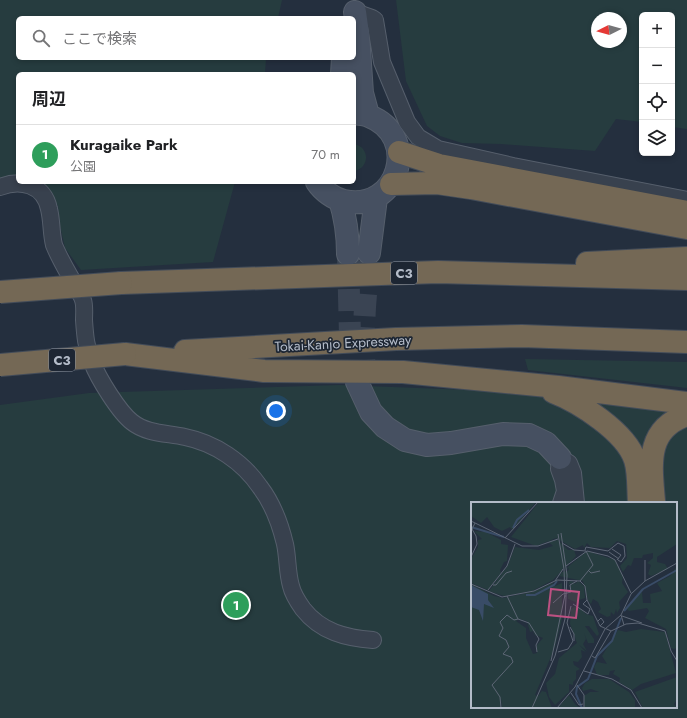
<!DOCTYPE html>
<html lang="ja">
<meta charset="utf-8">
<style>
body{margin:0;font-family:Jost,"Noto Sans JP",sans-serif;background:#f6f6f6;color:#202124}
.controls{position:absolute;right:12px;top:12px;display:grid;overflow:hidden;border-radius:6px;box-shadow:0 2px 6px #0003}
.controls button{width:36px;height:36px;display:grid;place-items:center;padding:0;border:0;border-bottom:1px solid #e0e0e0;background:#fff;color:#202124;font:20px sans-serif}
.compass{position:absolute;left:591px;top:12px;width:36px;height:36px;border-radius:50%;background:#fff;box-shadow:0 2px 6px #0003;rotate:264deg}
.you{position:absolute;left:276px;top:411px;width:14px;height:14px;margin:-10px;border:3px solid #fff;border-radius:50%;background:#1a73e8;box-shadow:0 0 0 6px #1a73e833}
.badge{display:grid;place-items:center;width:26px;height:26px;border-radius:50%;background:#7c3aed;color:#fff;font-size:13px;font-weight:700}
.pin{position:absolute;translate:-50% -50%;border:2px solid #fff;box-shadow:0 1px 4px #0006}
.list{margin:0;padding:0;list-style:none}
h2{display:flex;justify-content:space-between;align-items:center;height:52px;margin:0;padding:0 16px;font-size:17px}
h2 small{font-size:13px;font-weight:400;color:#757577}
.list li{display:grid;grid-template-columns:26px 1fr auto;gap:12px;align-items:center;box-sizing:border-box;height:60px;padding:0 16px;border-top:1px solid #e0e0e0}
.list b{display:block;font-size:15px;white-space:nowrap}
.list p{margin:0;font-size:13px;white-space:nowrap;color:#757577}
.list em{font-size:13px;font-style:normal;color:#757577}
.icon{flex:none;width:22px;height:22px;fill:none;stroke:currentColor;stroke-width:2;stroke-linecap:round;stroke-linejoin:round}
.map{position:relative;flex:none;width:687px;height:718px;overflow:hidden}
.search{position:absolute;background:#fff;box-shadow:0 2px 6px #0003;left:16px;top:16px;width:340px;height:44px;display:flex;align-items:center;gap:10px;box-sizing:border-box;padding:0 14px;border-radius:6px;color:#757577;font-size:15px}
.panel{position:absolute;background:#fff;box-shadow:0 2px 6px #0003;left:16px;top:72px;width:340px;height:112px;border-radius:6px}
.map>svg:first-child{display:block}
</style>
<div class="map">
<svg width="687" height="718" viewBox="0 0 687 718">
<rect width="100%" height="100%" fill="#242f3e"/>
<!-- green -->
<path fill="#263c3f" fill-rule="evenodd" d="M 0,0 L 282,0 L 278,18 L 18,18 L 18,58 L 266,58 L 265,74 L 18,74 L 18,174 L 0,179 Z
M 396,0 L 687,0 L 687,129 L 672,127 L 672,15 L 642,15 L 642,122 L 616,119 L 595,151 L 501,144 L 462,143 L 440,136 L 427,126 L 406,81 ZM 597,18 L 621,18 L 621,42 L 597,42 Z
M 354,144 C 370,147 370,168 354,171 Z
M 38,182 L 235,182 L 213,262 L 81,270 L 65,248 L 60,226 L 58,206 L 47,189 Z
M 525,359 L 687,362 L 687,388 L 528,370 Z
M 339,385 L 687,398 L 687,718 L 0,718 L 0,405 L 89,393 ZM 472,503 L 676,503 L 676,707 L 472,707 Z"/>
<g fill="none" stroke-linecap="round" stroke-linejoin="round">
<!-- secondary-tunnel -->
<path stroke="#3a4453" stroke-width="22" stroke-dasharray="22 11" stroke-linecap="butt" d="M 348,256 L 350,336
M 366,382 L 363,346 L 365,307 L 369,256"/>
<defs>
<path id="street" d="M 355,12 L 372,18 L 375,20 L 382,62 L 407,122 L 418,137 L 438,149 L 513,166 L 687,200
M 0,187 C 20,179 44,184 49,209 C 52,221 51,233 54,245 C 60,260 69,274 77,289 C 79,292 82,296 83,300 C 85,306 84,314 84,320 C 85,335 86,348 92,362 C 98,378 119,412 132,422 C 147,434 167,433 185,437 C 215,443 243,462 260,487 C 273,504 280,523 285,544 C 288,558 287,572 291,586 C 293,595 298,602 303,609 C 321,632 346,638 373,640
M 561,503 L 565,491 L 563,480 L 559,469 L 560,458 L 569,463 L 573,473 L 576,503"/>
<path id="secondary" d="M 355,12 L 358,34 L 362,93 L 368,115
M 342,74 L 343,58
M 317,182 C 323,191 334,199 344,201 C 399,213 421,136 369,116 C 365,114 359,114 354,113
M 340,200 C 346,219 348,234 348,254
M 369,253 L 376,198
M 357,382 L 371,412 L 385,427 L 405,440 L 427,445 L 451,443 L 503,434 L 529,435 L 546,443 L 560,458"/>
<path id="highway" d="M 399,152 L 439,165 L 687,212
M 391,184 L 437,183 L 471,188 L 687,228
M 587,263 L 687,258
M 121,283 L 438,272 L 687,279
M 185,351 L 396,339 L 522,336 L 687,342
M 125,354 L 264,371 L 403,372 L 558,387 L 687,403
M 553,392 C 579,402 626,432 635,460 C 639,472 638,490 639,503
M 654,501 C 651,465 645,429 687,415"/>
</defs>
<!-- street casing -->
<use href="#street" stroke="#565f6c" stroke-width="18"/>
<!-- secondary casing -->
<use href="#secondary" stroke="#565f6c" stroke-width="24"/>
<!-- highway casing -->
<use href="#highway" stroke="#434c59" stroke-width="24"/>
<!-- street -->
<use href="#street" stroke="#38414e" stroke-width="16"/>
<!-- secondary -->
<use href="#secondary" stroke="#465061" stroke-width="22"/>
<!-- highway -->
<use href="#highway" stroke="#746855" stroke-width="22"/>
<defs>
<path id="highway-bridge" d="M 0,292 L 121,283
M 0,365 L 125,354"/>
</defs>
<!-- highway-bridge casing -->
<use href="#highway-bridge" stroke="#434c59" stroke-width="24" stroke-linecap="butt"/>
<!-- highway-bridge -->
<use href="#highway-bridge" stroke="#746855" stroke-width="22"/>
</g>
<g text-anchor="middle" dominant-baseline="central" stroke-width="3.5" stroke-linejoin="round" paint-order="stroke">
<!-- shield labels -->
<g fill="#1d2633" stroke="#878f9c" stroke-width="1">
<rect x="391" y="262" width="26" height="22" rx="3"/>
<rect x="49" y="349" width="26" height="22" rx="3"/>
</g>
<g font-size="13" font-weight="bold" fill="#b4bcc9">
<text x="404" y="273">C3</text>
<text x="62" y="360">C3</text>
</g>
<!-- street labels -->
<g font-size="14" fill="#b4bcc9" stroke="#1d2633">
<text transform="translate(343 343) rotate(-3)">Tokai-Kanjo Expressway</text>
</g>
</g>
<!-- overview -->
<g transform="translate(471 502)">
<rect width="206" height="206" fill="#242f3e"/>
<path d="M 0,0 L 65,0 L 41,28 L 39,25 L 31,29 L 23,25 L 16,15 L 10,21 L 0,14 ZM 68,0 L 206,0 L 206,42 L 186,55 L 186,60 L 194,62 L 197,67 L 180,74 L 177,72 L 180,63 L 176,61 L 182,56 L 182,51 L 172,53 L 171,56 L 163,56 L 160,64 L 157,63 L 152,70 L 149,64 L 156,56 L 155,42 L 146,39 L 139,46 L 120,45 L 116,41 L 113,46 L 112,43 L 104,47 L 85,36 L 65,44 L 40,35 ZM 3,29 L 15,30 L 30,38 L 30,42 L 37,43 L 36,59 L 33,60 L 29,68 L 30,71 L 17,88 L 0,81 L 0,57 L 7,45 L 7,38 L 11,37 ZM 87,38 L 97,48 L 103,48 L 105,54 L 82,78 L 61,89 L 33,94 L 18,89 L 37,63 L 44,45 L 68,48 L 82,44 L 77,39 ZM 116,49 L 144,58 L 152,74 L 151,81 L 157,90 L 148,100 L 149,106 L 146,111 L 145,107 L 143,113 L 140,110 L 139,116 L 139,114 L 136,115 L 127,110 L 130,107 L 127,100 L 122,97 L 120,102 L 117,98 L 112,79 L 88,74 L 91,70 L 97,69 L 98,66 L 93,68 ZM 206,64 L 206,146 L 203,147 L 200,146 L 195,127 L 174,116 L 178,109 L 176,106 L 158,109 L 155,106 L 171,90 L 172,101 L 180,101 L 179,92 L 191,89 L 186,81 L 199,74 ZM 100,79 L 104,81 L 104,82 L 107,79 L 113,84 L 114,96 L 108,98 L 109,102 L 97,97 L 97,92 L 101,90 L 99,83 L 104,81 L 98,82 L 97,84 L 98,80 ZM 81,81 L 84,84 L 91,81 L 91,117 L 84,145 L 64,193 L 67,194 L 71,189 L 75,190 L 81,206 L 31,206 L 30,197 L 30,206 L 0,206 L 0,82 L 23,94 L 32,96 L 61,90 ZM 48,117 L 56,119 L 59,130 L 62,129 L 64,133 L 72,136 L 66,143 L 66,151 L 62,152 L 55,136 L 55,126 L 45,119 ZM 103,105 L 108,105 L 115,112 L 122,114 L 128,132 L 126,134 L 118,124 L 114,124 L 123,137 L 123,141 L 117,141 L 113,131 L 115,137 L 112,142 L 116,149 L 108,143 L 115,150 L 110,148 L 111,155 L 107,160 L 102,159 L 103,163 L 109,167 L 105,169 L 105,177 L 102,180 L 102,183 L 98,182 L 98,190 L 84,203 L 78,195 L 75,181 L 84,172 L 88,156 L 106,141 L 99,122 L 100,107 ZM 170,127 L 194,130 L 205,171 L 170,182 L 161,188 L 148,180 L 149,176 L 142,172 L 144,168 L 139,169 L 138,173 L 126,173 L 123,165 L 126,160 L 136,162 L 131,154 L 147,128 L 155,130 ZM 206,175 L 206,198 L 203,202 L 206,206 L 172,206 L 164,190 ZM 138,177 L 158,190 L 164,198 L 164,206 L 113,206 L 113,194 L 119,190 L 128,190 L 120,187 L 112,189 L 111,186 L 114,181 L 121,177 ZM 98,193 L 104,202 L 109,206 L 87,206 Z" fill="#263c3f" fill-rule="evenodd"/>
<path d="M 0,83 L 17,92 L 17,98 L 23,106 L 13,102 L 12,119 L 8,108 L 0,105 Z" fill="#394c67"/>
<path fill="none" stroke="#394c67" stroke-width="2" d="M 0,25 L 33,35M 42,26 L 46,18 L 58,8M 172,87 L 206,68M 55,93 L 64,93 L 83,83 L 86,79M 153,109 L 172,87M 111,206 L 105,192 L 106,185 L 117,177 L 126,154 L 141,139 L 150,116"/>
<path fill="none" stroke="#5e6776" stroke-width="1" d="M 0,19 L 51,44 L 67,44 L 87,37M 87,32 L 93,67 L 94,95M 34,36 L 67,0M 91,41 L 103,48 L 115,49M 141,47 L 150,53 L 146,58M 114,48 L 115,45 L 137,49 L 147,41 L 153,44 L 154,54 L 150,60 L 147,58M 138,50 L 148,57M 0,55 L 6,42 L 5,34 L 1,27 L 4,21M 174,58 L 174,79M 95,64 L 116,49 L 137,54 L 144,58 L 160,91M 117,68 L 120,71 L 129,69M 84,79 L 92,67M 109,79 L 122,63 L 115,49M 0,82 L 31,95 L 63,89 L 86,78 L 109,79 L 114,84 L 116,98 L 129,124 L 140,129 L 155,122 L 167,121 L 194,129 L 200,149 L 206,159M 22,83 L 25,83 L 35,71 L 41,69M 17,88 L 36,64 L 44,42M 36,94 L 47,117 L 58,121 L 68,137 L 65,143 L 66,150M 82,101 L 92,92 L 100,90 L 99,83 L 106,79M 102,102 L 117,112 L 119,107 L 112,102 L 116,98M 151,114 L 171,121M 127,119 L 130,116 L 133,120 L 129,124M 153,123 L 150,113 L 160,92 L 174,79 L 206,61M 99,125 L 103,132 L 103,139M 87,150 L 97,147 L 102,139 L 96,121 L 100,104M 121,154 L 124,156 L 140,129M 80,159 L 94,93M 113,169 L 141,177 L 160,188 L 171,206M 106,183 L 113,193 L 113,206M 100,191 L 108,203 L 112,202M 30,206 L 29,195 L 21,183 L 42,160 L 40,155 L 32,152 L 38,145 L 35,138 L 28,134 L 32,126 L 29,120 L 36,113 L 43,118 L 47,117M 61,206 L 84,154 L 94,117 L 96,73 L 90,31M 86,206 L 104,185 L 134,127 L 150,113"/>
<path fill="#bd5182" fill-opacity="0.15" stroke="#bd5182" stroke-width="2" d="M 80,87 L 108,90 L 105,116 L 77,113 Z"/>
<rect width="206" height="206" fill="none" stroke="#b4bcc9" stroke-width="2"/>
</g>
</svg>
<div class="controls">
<button>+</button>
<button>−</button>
<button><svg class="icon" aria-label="locate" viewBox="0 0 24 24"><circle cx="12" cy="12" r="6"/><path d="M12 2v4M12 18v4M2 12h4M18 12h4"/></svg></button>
<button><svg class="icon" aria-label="layers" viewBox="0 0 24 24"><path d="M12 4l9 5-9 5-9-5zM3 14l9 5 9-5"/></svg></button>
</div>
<svg class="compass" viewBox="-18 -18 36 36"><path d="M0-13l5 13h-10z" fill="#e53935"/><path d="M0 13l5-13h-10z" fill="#757577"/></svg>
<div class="you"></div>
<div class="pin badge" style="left:236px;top:605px;background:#2e9e5b">1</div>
<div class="search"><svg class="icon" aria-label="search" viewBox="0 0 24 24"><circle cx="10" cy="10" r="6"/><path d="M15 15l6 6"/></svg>ここで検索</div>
<section class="panel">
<h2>周辺<small></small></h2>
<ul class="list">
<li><span class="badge" style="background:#2e9e5b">1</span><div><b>Kuragaike Park</b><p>公園</p></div><em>70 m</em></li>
</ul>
</section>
</div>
